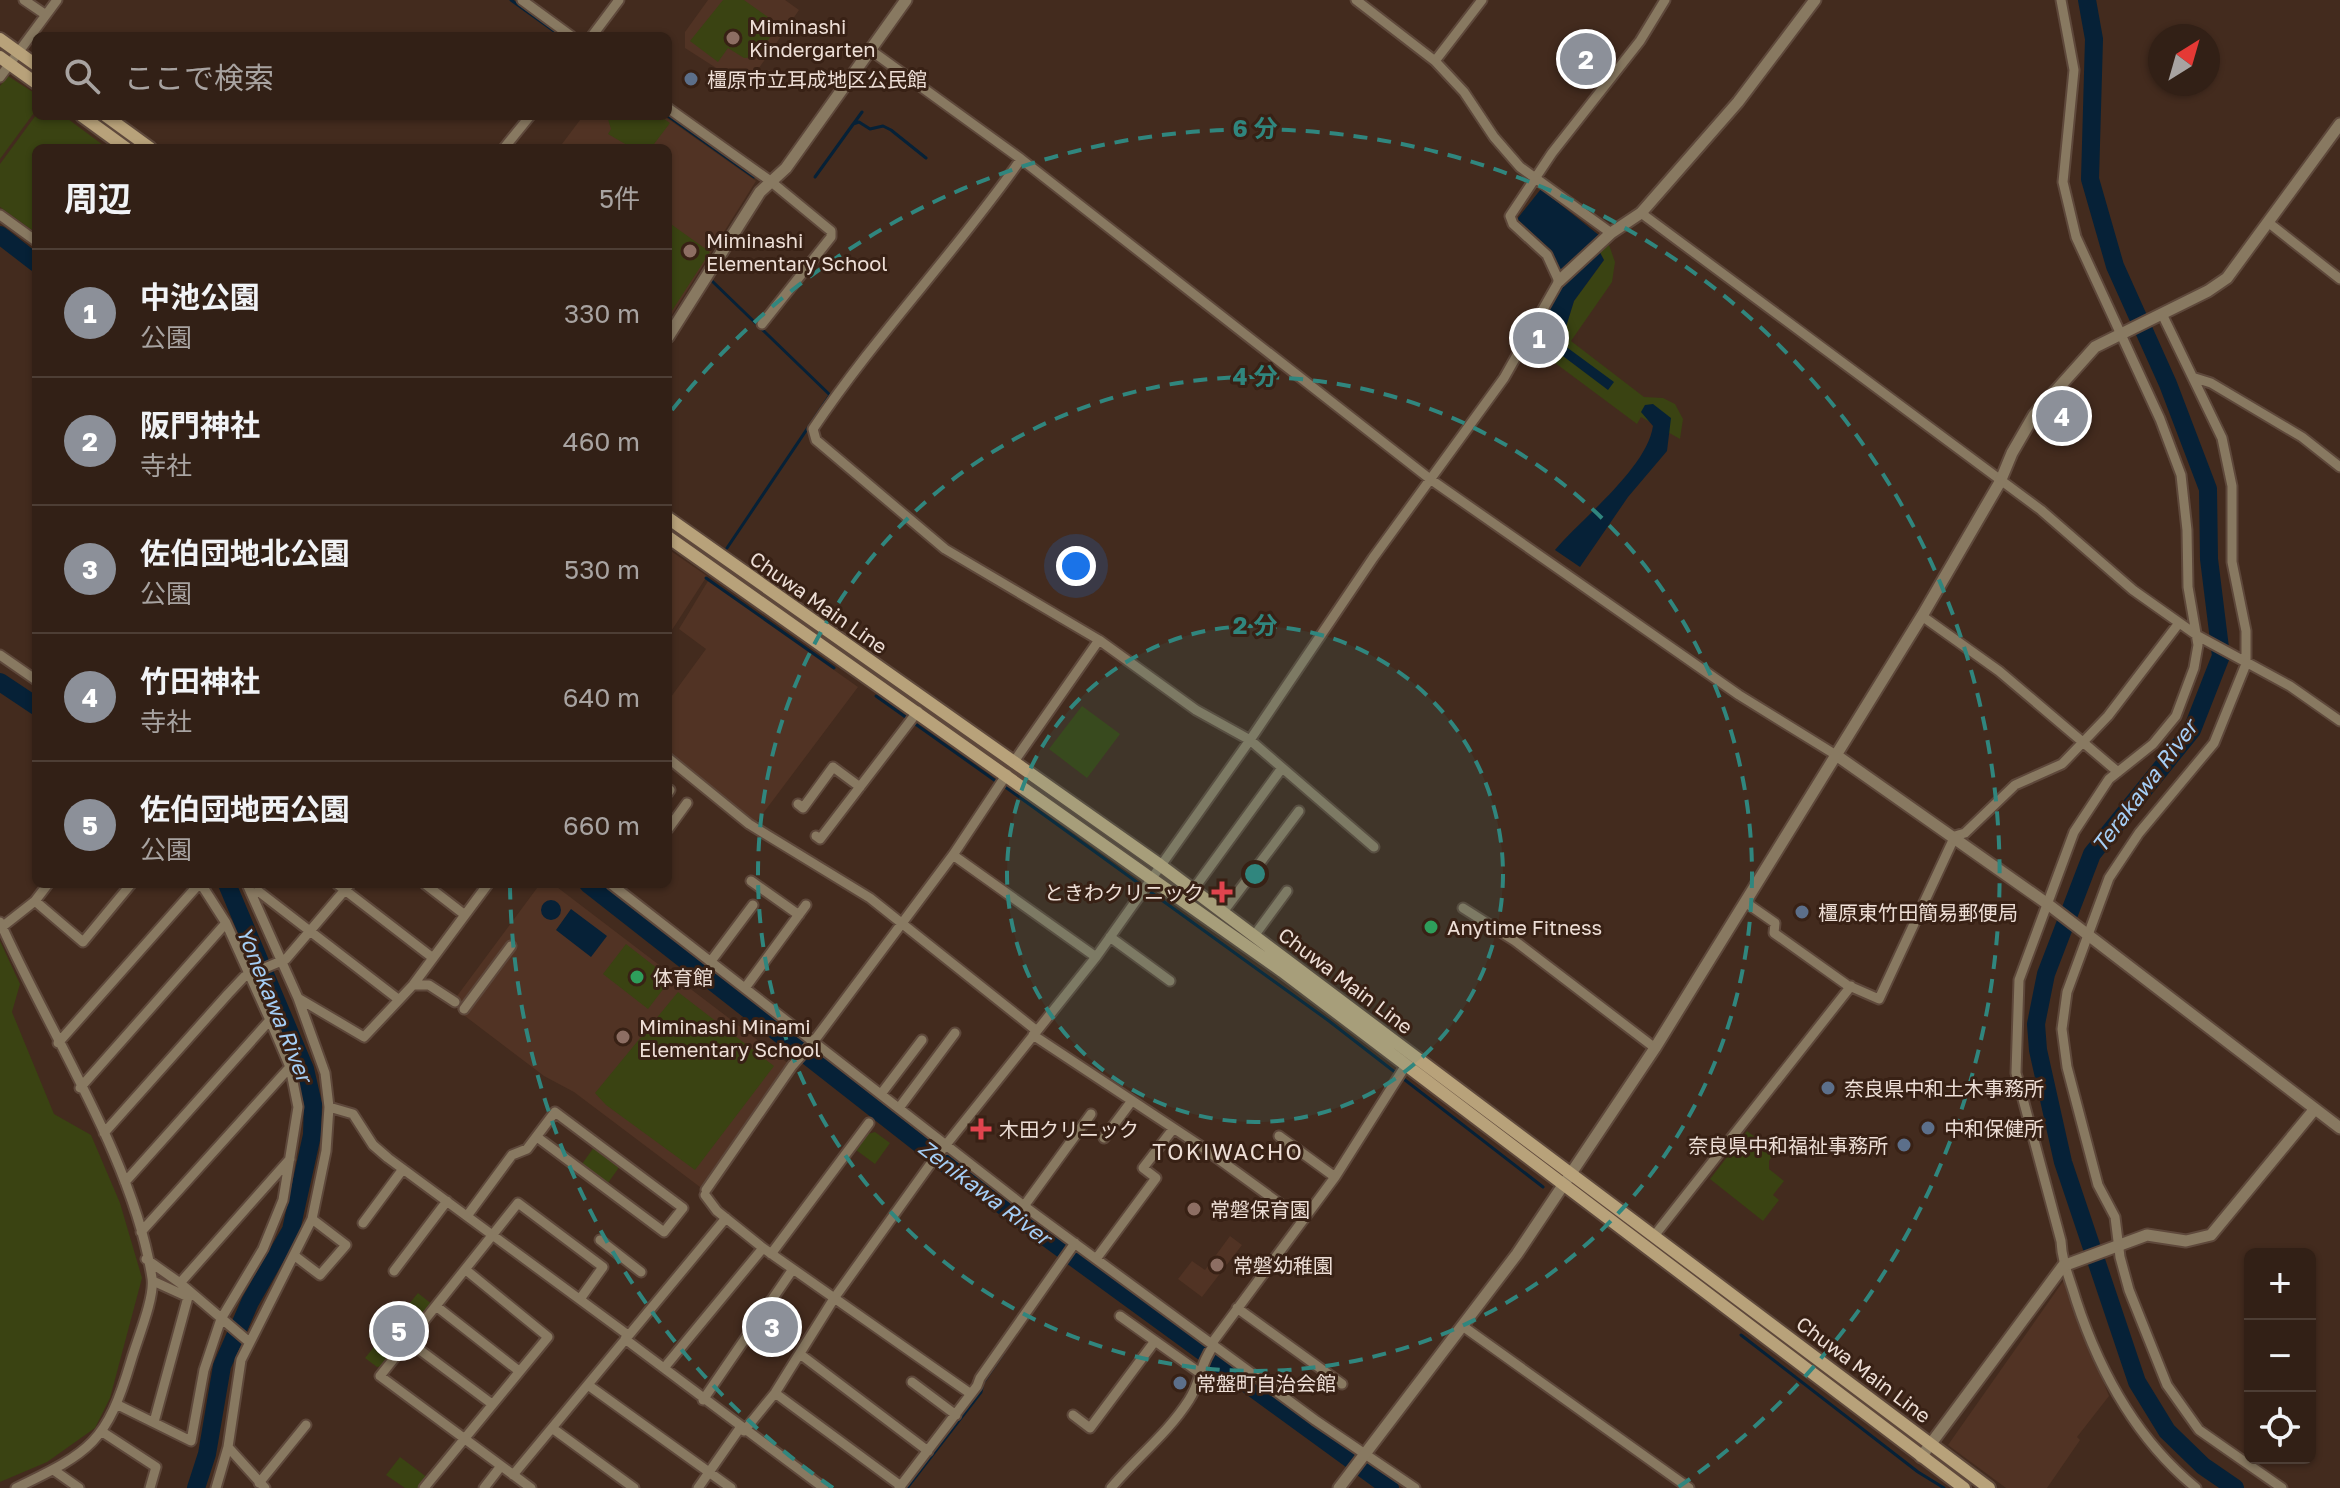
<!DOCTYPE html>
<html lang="ja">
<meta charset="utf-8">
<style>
body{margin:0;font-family:"Golos Text","Noto Sans JP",sans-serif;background:#3d2d23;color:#f1f3f6}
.controls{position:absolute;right:24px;bottom:24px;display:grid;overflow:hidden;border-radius:12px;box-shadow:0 2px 6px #0004}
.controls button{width:72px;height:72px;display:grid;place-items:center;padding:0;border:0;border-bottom:2px solid #4d3e35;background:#322016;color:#f1f3f6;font:40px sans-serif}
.compass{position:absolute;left:2148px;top:24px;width:72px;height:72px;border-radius:50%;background:#322016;box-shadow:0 2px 6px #0004;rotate:37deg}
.you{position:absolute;left:1076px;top:566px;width:28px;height:28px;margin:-20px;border:6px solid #fff;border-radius:50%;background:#1a73e8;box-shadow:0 0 0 12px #1a73e833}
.badge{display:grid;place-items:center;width:52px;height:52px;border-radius:50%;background:#8c9099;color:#fff;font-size:26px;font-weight:700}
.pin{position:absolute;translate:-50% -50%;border:4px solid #fff;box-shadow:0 2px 8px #0006}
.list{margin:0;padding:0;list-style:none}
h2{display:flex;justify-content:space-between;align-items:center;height:104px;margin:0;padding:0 32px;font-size:34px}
h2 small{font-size:26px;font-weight:400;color:#a8a3a1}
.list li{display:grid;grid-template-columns:52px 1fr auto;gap:24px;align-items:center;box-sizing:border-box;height:128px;padding:0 32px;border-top:2px solid #4d3e35}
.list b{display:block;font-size:30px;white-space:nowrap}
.list p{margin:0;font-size:26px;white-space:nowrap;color:#a8a3a1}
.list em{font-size:26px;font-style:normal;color:#a8a3a1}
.icon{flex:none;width:44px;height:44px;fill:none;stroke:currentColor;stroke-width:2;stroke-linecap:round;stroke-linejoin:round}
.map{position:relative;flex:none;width:2340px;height:1488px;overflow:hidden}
.search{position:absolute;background:#322016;box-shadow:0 2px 6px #0004;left:32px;top:32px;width:640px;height:88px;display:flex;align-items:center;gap:20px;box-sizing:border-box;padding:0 28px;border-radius:12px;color:#a8a3a1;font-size:30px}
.panel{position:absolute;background:#322016;box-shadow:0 2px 6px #0004;left:32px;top:144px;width:640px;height:744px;border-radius:12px}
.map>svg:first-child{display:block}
</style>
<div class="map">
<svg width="2340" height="1488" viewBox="0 0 2340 1488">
<rect width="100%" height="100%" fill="#432b1e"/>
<!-- built -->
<path fill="#513324" d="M 708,0 L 785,0 L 799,10 L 746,87 L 685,48 L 685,32 Z
M 583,116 L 664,116 L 756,181 L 668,321 L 668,148 L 559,148 Z
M 668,549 L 707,576 L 668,636 Z
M 708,581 L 858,687 L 755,824 L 668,754 L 668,701 L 706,649 L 679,629 Z
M 540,884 L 553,884 L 789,1064 L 700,1187 L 574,1092 L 544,1076 L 457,1010 L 457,996 Z
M 1230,1236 L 1242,1245 L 1202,1297 L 1178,1279 L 1192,1261 L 1205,1270 Z
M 2064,1280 L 2109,1396 L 2077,1437 L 2080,1440 L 2047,1488 L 2006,1488 L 1948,1445 Z"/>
<!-- green -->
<path fill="#3a4312" d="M 723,0 L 744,0 L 779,25 L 756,57 L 744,58 L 728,48 L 718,62 L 690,41 Z
M 8,76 L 36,94 L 36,110 L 0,159 L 0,86 Z
M 36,115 L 64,116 L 107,148 L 36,148 L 36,233 L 0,207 L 0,164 Z
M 607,116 L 660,116 L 670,123 L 651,148 L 632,148 L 608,134 L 611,129 Z
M 668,222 L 710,252 L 668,317 Z
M 1608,242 L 1615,262 L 1612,282 L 1571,341 L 1644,397 L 1663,398 L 1675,404 L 1683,419 L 1680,439 L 1641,417 L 1637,424 L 1531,345 L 1535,335 L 1561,342 L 1574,301 L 1604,260 L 1598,249 Z
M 1082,706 L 1120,734 L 1087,778 L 1049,749 Z
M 0,941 L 20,984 L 12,1012 L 54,1114 L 91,1135 L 120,1203 L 142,1278 L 110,1398 L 95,1428 L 47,1462 L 0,1482 Z
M 626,944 L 671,979 L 648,1009 L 603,974 Z
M 678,992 L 774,1066 L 695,1170 L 606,1105 L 595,1093 Z
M 1747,1131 L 1775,1152 L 1769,1161 L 1769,1169 L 1784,1181 L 1773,1195 L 1779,1200 L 1763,1221 L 1710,1179 Z
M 875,1132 L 890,1143 L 875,1164 L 856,1150 L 868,1134 Z
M 594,1147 L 620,1166 L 608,1183 L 582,1164 Z
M 418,1293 L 433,1305 L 385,1366 L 377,1367 L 365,1358 Z
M 775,1305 L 791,1316 L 769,1349 L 753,1337 Z
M 400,1457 L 428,1478 L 420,1488 L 405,1488 L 386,1475 Z"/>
<!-- water -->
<path fill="#062137" d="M 1541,189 L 1600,236 L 1565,269 L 1560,270 L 1551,250 L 1517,219 Z
M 1598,249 L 1604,260 L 1574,301 L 1561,343 L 1614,382 L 1608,390 L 1535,335 L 1565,281 Z
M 1653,404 L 1671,418 L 1667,451 L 1628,497 L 1580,567 L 1555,550 C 1582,518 1647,468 1653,426 L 1641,412 L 1645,405 Z
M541 910a10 10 0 1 1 20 0a10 10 0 1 1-20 0Z
M 571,909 L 607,936 L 591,957 L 556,930 Z"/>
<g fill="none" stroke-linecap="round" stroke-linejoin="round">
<!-- stream -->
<path stroke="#062137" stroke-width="3" d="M 511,0 L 561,36
M 862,112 L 815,177 L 853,124 L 859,122 L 870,129 L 883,126 L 891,130 L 926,158
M 668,116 L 754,177
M 711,280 L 830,395 L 727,548
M 706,578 L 834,668
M 876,696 L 997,782
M 1004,786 L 1329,1021 L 1543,1187
M 1741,1335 L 1918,1472 L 1944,1488
M 907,1488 L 981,1392 L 983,1383 L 1003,1354"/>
<!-- river -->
<path stroke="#062137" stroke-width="18" d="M 2087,0 L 2094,39 L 2090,179 L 2115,266 L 2168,384 L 2208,489 L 2209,559 L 2221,656 L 2192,730 L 2092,854 L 2046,974 L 2036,1024 L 2038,1050 L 2063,1162 L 2137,1382 L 2167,1431 L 2203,1466 L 2235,1488
M 0,235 L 36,263
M 0,682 L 36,706
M 588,884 L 944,1163 L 1390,1488
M 196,1488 L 207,1454 L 222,1366 L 250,1302 L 291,1230 L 312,1135 L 313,1104 L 305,1069 L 227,884"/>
<defs>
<path id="minor" d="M 24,0 L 46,15
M 522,0 L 571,36
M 1356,0 L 1435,61 L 1464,92 L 1494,137 L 1520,167 L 1611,233
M 2061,0 L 2074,70 L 2063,182 L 2076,237 L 2160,419 L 2181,475 L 2187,530 L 2188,587 L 2198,645 L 2194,668 L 2176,716 L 2153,744 L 2109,779 L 2074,832 L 2019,980 L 2016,1073 L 2061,1241 C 2062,1263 2070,1279 2076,1300 C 2100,1373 2136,1439 2196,1488
M 592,36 L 619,0
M 869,49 L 1021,159 L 1430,479 L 1739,695 L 1836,755
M 1435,61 L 1482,0
M 0,77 L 57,0
M 668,108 L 769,180 L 831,231 L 831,237 L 762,324
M 504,148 L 530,116
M 1021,159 C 956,252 876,335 813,429 L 816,440 L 945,549 L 1099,640 L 1196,710 L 1250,740 L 1374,847
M 1641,213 L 2041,510 L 2133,590 L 2198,636 L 2290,686 L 2340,721
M 0,215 L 36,241
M 2269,223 L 2340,279
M 2162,314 L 2222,438 L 2232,486 L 2232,562 L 2246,631 L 2246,664 L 2214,743 L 2139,833 L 2109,878 L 2067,992 L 2062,1029 L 2067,1067 L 2098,1185 L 2115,1217 L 2120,1257 L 2129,1290 L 2167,1385 L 2199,1430 L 2282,1488
M 2195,378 L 2211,383 L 2302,437 L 2340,467
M 1922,616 L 1999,671 L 2118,772
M 0,655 L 36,680
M 668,758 L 749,824 L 870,898 L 1037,1031
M 1013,763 L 1099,640
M 668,793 L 670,790
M 798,804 L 803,808 L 833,767 L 860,787
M 668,829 L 687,803
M 816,836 L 820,839 L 918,711
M 953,855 L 1096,957
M 751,881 L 799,915
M 337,884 L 433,958
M 425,884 L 465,915
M 611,884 L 1024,1206 L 1315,1420 L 1415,1488
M 1193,890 L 1282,768
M 258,891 L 398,999
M 35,901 L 83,942 L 131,884
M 1745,902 L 1775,923 L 1774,933 L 1847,985 L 1879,999 L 1955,836 L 1965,833 L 2015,785 L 2062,764 L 2108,716 L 2179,623
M 1463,908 L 1515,941 L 1655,1048
M 1223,912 L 1299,811
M 0,922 C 49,1032 134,1160 152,1278 C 155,1298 137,1340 131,1361 C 107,1442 91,1452 16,1488
M 2,927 L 35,901 L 48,884
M 1254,936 L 1287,891
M 1110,937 L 1170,981
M 711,961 L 753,905
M 413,985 L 429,985 L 455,1002
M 745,988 L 806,905
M 298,998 L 364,1037 L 413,985 L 488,884
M 464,1009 L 511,946
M 1033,1035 L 1202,1147 L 1301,1219
M 58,1043 L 199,884
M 80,1088 L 226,923
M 881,1094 L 922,1040
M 329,1107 L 353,1114 L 373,1145 L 388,1158 L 628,1335
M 899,1108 L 955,1033
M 104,1133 L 228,994 L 244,977 L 286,959 L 350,884
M 1279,1136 L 1335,1177
M 1104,1138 L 1131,1102
M 125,1182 L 270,1020
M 706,1190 L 792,1066 L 814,1041 L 953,855 L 1007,774
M 705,1195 L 717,1211 L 763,1248 L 971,1394
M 1024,1206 L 1091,1114
M 467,1216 L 512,1155 L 527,1149 L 555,1112 L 683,1208 L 664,1232 L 537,1137
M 363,1223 L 403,1169
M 141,1232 L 290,1067
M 1654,1236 L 1851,986
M 600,1240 L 641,1272
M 771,1254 L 869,1123
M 295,1256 L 320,1275 L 346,1245 L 312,1219
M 146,1259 L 180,1283 L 248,1341
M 1096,1259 L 1156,1178 L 1143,1168 L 1173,1129
M 394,1271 L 447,1201
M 153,1281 L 188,1297 L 188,1292
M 180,1283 L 290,1159
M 436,1306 L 519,1371
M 1237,1308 L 1342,1384
M 1120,1316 L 1200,1373
M 1464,1327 L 1689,1488
M 625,1339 L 824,1488
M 408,1341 L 492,1404
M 1212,1343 L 1335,1177 L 1406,1065
M 800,1354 L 928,1451
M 664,1368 L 763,1248
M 912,1382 L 956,1415
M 588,1385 L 731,1488
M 775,1393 L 901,1486
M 703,1400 L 793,1269
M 118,1405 L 191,1441 L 204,1370 L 221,1319 L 263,1249 L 283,1200 L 298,1107 L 290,1067 L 270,1020 L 226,923 L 201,884
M 1073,1415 L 1090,1428 L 1155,1341
M 154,1422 L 188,1297
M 552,1428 L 634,1488
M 744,1431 L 775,1393 L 835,1297 L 929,1166 L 1096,957 L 1250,740 L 1373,558 L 1504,378 L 1559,281 L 1547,255 L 1513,224 L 1510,216 L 1552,153 L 1640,41 L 1665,0
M 104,1433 L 156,1467 L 150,1488
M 228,1447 L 265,1488
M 55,1471 L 79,1488
M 513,1475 L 726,1218
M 259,1483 L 306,1425
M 216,1488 L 228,1447 L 241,1360 L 312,1219 L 326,1151 L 329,1107 L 325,1073 L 298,998 L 247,884
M 424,1488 L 548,1337 L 466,1270
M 484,1488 L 501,1466
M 531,1488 L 380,1376 L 518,1203 L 603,1267 L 580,1299
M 698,1488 L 740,1428
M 899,1488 L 977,1386 L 980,1378 L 1075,1243
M 1111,1488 C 1136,1458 1168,1433 1189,1400 C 1202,1380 1199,1365 1214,1345"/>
<path id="tertiary" d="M 1559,281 L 1611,233 L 1641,213 L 1738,102 L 1815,0
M 668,337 L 760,192 L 786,168 L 906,0
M 1836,755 L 2049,905 L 2340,1128
M 1921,1457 L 2063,1266 L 2147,1235 L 2186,1241 L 2211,1235 L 2314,1110
M 1339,1488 L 1517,1254 L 1655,1048 L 1922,616 L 2000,482 L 2012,453 L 2034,415 L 2095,347 L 2208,291 L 2227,278 L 2340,124"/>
<path id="secondary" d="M 0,39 L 36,65
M 0,57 L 36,83
M 82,116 L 126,148
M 106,116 L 150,148
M 668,518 L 1160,865 L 1989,1488
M 668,537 L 1282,971 L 1964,1488"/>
</defs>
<!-- minor casing -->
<use href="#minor" stroke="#5e483b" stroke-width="13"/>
<!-- tertiary casing -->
<use href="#tertiary" stroke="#5e483b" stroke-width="15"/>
<!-- secondary casing -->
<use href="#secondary" stroke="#5e483b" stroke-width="16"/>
<!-- minor -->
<use href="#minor" stroke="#887961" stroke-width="9"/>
<!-- tertiary -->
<use href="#tertiary" stroke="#887961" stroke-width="11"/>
<!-- secondary -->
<use href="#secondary" stroke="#b8a27a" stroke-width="12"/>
</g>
<!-- distance rings -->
<circle cx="1255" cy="874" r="248" fill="#30867e" fill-opacity=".12"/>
<g fill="none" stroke="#30867e" stroke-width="4" stroke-dasharray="14 10">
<circle cx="1255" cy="874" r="248"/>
<circle cx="1255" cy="874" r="497"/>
<path d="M833 1488A745 745 0 0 1 510 887M672 410A745 745 0 1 1 1677 1488"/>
</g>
<!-- markers -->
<g fill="#8d6e63" stroke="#382115" stroke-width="3">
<circle cx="733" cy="38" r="8"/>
<circle cx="690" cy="251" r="8"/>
<circle cx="623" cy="1037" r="8"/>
<circle cx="1194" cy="1209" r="8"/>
<circle cx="1217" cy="1265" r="8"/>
</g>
<g fill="#5c6f8a" stroke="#382115" stroke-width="3">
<circle cx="691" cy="79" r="8"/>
<circle cx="1802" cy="912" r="8"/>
<circle cx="1828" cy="1088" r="8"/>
<circle cx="1928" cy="1128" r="8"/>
<circle cx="1904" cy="1145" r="8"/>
<circle cx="1180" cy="1383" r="8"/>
</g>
<g fill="#e0444e" stroke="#382115" stroke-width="3">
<path d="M1218 880h8v8h8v8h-8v8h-8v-8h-8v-8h8z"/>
<path d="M977 1117h8v8h8v8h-8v8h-8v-8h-8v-8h8z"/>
</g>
<g fill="#2e9e5b" stroke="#382115" stroke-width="3">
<circle cx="1431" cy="927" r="8"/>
<circle cx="637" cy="977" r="8"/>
</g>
<g text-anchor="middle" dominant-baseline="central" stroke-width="6" stroke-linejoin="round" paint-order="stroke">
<!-- poi labels -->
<g font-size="20" fill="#edded6" stroke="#382115" text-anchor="start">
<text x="749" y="26">Miminashi<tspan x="749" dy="23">Kindergarten</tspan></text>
<text x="707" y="79">橿原市立耳成地区公民館</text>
<text x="706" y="240">Miminashi<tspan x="706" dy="23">Elementary School</tspan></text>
<text x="1204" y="892" text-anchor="end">ときわクリニック</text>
<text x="1818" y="912">橿原東竹田簡易郵便局</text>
<text x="1447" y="927">Anytime Fitness</text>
<text x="653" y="977">体育館</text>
<text x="639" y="1026">Miminashi Minami<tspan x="639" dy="23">Elementary School</tspan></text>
<text x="1844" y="1088">奈良県中和土木事務所</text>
<text x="1944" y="1128">中和保健所</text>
<text x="999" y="1129">木田クリニック</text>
<text x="1888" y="1145" text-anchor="end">奈良県中和福祉事務所</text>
<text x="1210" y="1209">常磐保育園</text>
<text x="1233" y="1265">常磐幼稚園</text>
<text x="1196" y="1383">常盤町自治会館</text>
</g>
<!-- street labels -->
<g font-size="20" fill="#edded6" stroke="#382115">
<text transform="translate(819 602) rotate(35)">Chuwa Main Line</text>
<text transform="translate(1346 980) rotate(37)">Chuwa Main Line</text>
<text transform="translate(1864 1369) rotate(37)">Chuwa Main Line</text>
</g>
<!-- water labels -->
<g font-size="22" font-style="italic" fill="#a5cef6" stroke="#382115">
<text transform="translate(2144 786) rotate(-53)">Terakawa River</text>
<text transform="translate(275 1004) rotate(68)">Yonekawa River</text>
<text transform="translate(985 1192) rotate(37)">Zenikawa River</text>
</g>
<!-- neighbourhood labels -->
<g font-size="22" letter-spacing="2" fill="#edded6" stroke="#382115">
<text x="1228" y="1151">TOKIWACHO</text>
</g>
</g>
<circle cx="1255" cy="874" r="12" fill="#30867e" stroke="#382115" stroke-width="4"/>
<g font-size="24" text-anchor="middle" font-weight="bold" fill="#30867e" stroke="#382115" stroke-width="6" stroke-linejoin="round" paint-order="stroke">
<text x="1255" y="137">6 分</text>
<text x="1255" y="385">4 分</text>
<text x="1255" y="634">2 分</text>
</g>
</svg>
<div class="controls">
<button>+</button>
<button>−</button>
<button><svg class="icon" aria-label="locate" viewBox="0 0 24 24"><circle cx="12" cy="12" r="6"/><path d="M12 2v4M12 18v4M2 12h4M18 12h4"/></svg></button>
</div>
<svg class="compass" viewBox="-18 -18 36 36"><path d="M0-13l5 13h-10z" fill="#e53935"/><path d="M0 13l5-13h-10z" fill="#a8a3a1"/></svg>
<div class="you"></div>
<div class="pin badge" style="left:1539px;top:338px">1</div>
<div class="pin badge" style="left:1586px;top:59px">2</div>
<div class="pin badge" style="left:772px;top:1327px">3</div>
<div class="pin badge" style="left:2062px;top:416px">4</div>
<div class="pin badge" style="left:399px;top:1331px">5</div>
<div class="search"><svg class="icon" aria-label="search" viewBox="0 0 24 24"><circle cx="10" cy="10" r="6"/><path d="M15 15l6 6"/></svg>ここで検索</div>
<section class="panel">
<h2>周辺<small>5件</small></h2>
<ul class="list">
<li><span class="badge">1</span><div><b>中池公園</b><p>公園</p></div><em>330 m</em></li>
<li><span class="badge">2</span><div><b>阪門神社</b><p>寺社</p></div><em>460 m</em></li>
<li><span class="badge">3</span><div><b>佐伯団地北公園</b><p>公園</p></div><em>530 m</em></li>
<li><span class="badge">4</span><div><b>竹田神社</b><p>寺社</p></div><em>640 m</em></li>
<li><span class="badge">5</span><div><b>佐伯団地西公園</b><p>公園</p></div><em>660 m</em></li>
</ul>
</section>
</div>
